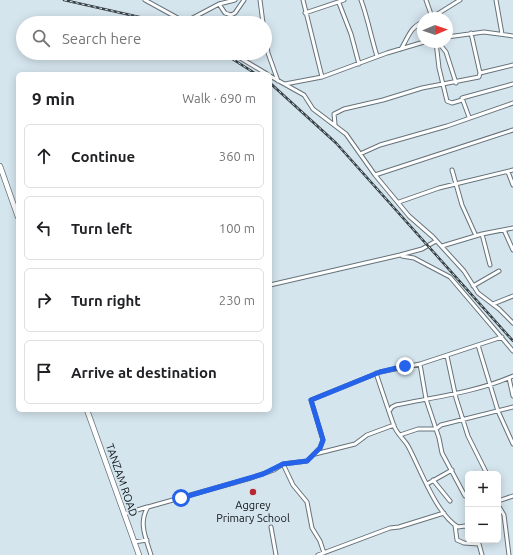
<!DOCTYPE html>
<meta charset="utf-8">
<style>
body{margin:0;font-family:Ubuntu,sans-serif;background:#f6f6f6;color:#202124}
.controls{position:absolute;right:12px;bottom:12px;display:grid;overflow:hidden;border-radius:6px;box-shadow:0 2px 10px #0003}
.controls button{width:36px;height:36px;display:grid;place-items:center;padding:0;border:0;border-bottom:1px solid #e0e0e0;background:#fff;color:#202124;font:20px sans-serif}
.compass{position:absolute;left:417px;top:12px;width:36px;height:36px;border-radius:50%;background:#fff;box-shadow:0 2px 10px #0003;rotate:88deg}
.stop{position:absolute;width:12px;height:12px;margin:-9px;border:3px solid #2563eb;border-radius:50%;background:#fff}
.stop.end{background:#2563eb;border-color:#fff;box-shadow:0 1px 4px #0008}
.list{margin:0;padding:0;list-style:none}
h2{display:flex;justify-content:space-between;align-items:center;height:52px;margin:0;padding:0 16px;font-size:17px}
h2 small{font-size:13px;font-weight:400;color:#757577}
.list li{display:grid;grid-template-columns:26px 1fr auto;gap:12px;align-items:center;box-sizing:border-box;height:64px;margin:0 8px 8px;padding:0 8px;border:1px solid #e0e0e0;border-radius:6px}
.list b{display:block;font-size:15px;white-space:nowrap}
.list em{font-size:13px;font-style:normal;color:#757577}
.icon{flex:none;width:22px;height:22px;fill:none;stroke:currentColor;stroke-width:2;stroke-linecap:round;stroke-linejoin:round}
.map{position:relative;flex:none;width:513px;height:555px;overflow:hidden}
.search{position:absolute;background:#fff;box-shadow:0 2px 10px #0003;left:16px;top:16px;width:256px;height:44px;display:flex;align-items:center;gap:10px;box-sizing:border-box;padding:0 14px;border-radius:22px;color:#757577;font-size:15px}
.panel{position:absolute;background:#fff;box-shadow:0 2px 10px #0003;left:16px;top:72px;width:256px;height:340px;border-radius:6px}
.map>svg:first-child{display:block}
</style>
<div class="map">
<svg width="513" height="555" viewBox="0 0 513 555">
<rect width="100%" height="100%" fill="#d5e5ee"/>
<g fill="none" stroke-linecap="round" stroke-linejoin="round">
<defs>
<path id="minor" d="M 145,0 L 185,22
M 260,0 L 263,23
M 303,0 L 322,77
M 361,0 C 368,19 371,37 377,56
M 426,0 L 432,17
M 496,0 L 502,34
M 339,3 L 351,34 L 359,64
M 219,4 L 225,13 L 231,15 L 235,13 L 244,0
M 305,13 L 344,0
M 431,18 L 460,0
M 185,22 L 219,4 L 235,0
M 471,33 L 480,73
M 265,37 L 268,53 L 278,81
M 447,37 L 484,32 L 513,36
M 436,42 L 439,68 L 447,101 L 452,103 L 462,100
M 438,42 L 446,52 L 456,83
M 401,49 C 408,38 410,27 423,22
M 232,53 L 267,74
M 270,76 L 304,95 L 313,109 L 346,134 L 375,175 L 409,216 L 433,237 L 464,271 L 478,293 L 499,309 L 513,323
M 285,84 L 322,77 L 387,53 L 424,42
M 469,117 L 462,98 L 513,84
M 335,124 L 334,114 L 344,109 L 383,100 L 422,88 L 479,77 L 480,73 L 513,65
M 360,154 L 380,145 L 447,126 L 513,103
M 452,170 L 462,205 L 476,236
M 508,172 L 513,185
M 375,175 L 513,130
M 399,202 L 439,188 L 513,170
M 504,230 L 513,250
M 482,234 L 490,265
M 442,246 L 482,234 L 513,228
M 402,256 L 414,258 L 450,277 L 513,351
M 270,285 L 400,255 L 422,249 L 436,241
M 473,286 L 499,271
M 493,304 L 513,296
M 478,345 L 498,411 L 513,444
M 447,356 L 456,398 L 468,436 L 487,474
M 420,364 L 426,399 L 439,438 L 442,453 L 465,496 L 468,496
M 376,373 C 382,391 388,409 394,426 C 397,434 404,439 408,446 C 420,468 436,514 458,527 L 465,526 L 468,527
M 509,378 L 513,396
M 390,410 L 392,407 L 396,405 C 435,397 477,392 513,376
M 400,435 L 418,429 L 436,429 L 441,425 L 513,407
M 315,454 L 355,444 L 367,435 L 394,425
M 283,464 L 293,485 L 307,502 L 312,528 L 320,541 L 324,553
M 433,480 L 450,501
M 427,484 L 452,470
M 498,501 L 513,496
M 498,505 L 504,515 L 509,555
M 124,514 L 147,507
M 455,525 L 457,540 L 464,543 L 479,544
M 271,527 L 276,555
M 476,540 L 479,544 L 482,555
M 134,542 L 147,540
M 151,555 C 146,538 138,523 148,507 L 251,478 L 274,470 L 283,464 L 307,461 L 320,448 L 323,440 L 311,400 L 380,372 L 420,364 L 502,337
M 318,555 L 390,528 L 399,527 L 444,513"/>
<path id="trunk" d="M 0,166 L 18,217
M 87,410 L 139,555"/>
</defs>
<!-- minor casing -->
<use href="#minor" stroke="#66737b" stroke-width="5"/>
<!-- trunk casing -->
<use href="#trunk" stroke="#66737b" stroke-width="6"/>
<!-- minor -->
<use href="#minor" stroke="#fff" stroke-width="3"/>
<!-- trunk -->
<use href="#trunk" stroke="#fff" stroke-width="4.5"/>
<defs>
<path id="rail" d="M 64,0 L 148,19 L 157,23
M 223,53 L 256,74
M 270,83 L 336,143 L 513,341"/>
</defs>
<!-- rail casing -->
<use href="#rail" stroke="#374044" stroke-width="2.5"/>
<!-- rail -->
<use href="#rail" stroke="#d5e5ee" stroke-width="1" stroke-dasharray="3" stroke-linecap="butt"/>
</g>
<g fill="none" stroke-linecap="round" stroke-linejoin="round">
<!-- route -->
<path stroke="#2563eb" stroke-width="5" d="M 181,498 L 263,474 L 283,464 L 307,461 L 320,448 L 323,440 L 311,400 L 380,372 L 405,366"/>
</g>
<!-- markers -->
<circle fill="#b72631" stroke="#d5e5ee" stroke-width="1.5" cx="253" cy="492" r="4"/>
<g text-anchor="middle" dominant-baseline="central" stroke-width="3.5" stroke-linejoin="round" paint-order="stroke">
<!-- street labels -->
<g font-size="11" fill="#0b1114" stroke="#d5e5ee">
<text transform="translate(122 480) rotate(71)">TANZAM ROAD</text>
</g>
<!-- poi labels -->
<g font-size="11" fill="#0b1114" stroke="#d5e5ee">
<text x="253" y="505">Aggrey<tspan x="253" dy="13">Primary School</tspan></text>
</g>
</g>
</svg>
<div class="controls">
<button>+</button>
<button>−</button>
</div>
<svg class="compass" viewBox="-18 -18 36 36"><path d="M0-13l5 13h-10z" fill="#e53935"/><path d="M0 13l5-13h-10z" fill="#757577"/></svg>
<div class="stop" style="left:181px;top:498px"></div>
<div class="stop end" style="left:405px;top:366px"></div>
<div class="search"><svg class="icon" aria-label="search" viewBox="0 0 24 24"><circle cx="10" cy="10" r="6"/><path d="M15 15l6 6"/></svg>Search here</div>
<section class="panel">
<h2>9 min<small>Walk · 690 m</small></h2>
<ul class="list">
<li><svg class="icon" aria-label="ahead" viewBox="0 0 24 24"><path d="M12 20V5M6 11l6-6 6 6"/></svg><div><b>Continue</b></div><em>360 m</em></li>
<li><svg class="icon" aria-label="left" viewBox="0 0 24 24"><path d="M17 20v-9H6M10 6l-5 5 5 5"/></svg><div><b>Turn left</b></div><em>100 m</em></li>
<li><svg class="icon" aria-label="right" viewBox="0 0 24 24"><path d="M7 20v-9h11M14 6l5 5-5 5"/></svg><div><b>Turn right</b></div><em>230 m</em></li>
<li><svg class="icon" aria-label="arrive" viewBox="0 0 24 24"><path d="M6 21V4h12l-3 4 3 4H6"/></svg><div><b>Arrive at destination</b></div></li>
</ul>
</section>
</div>
